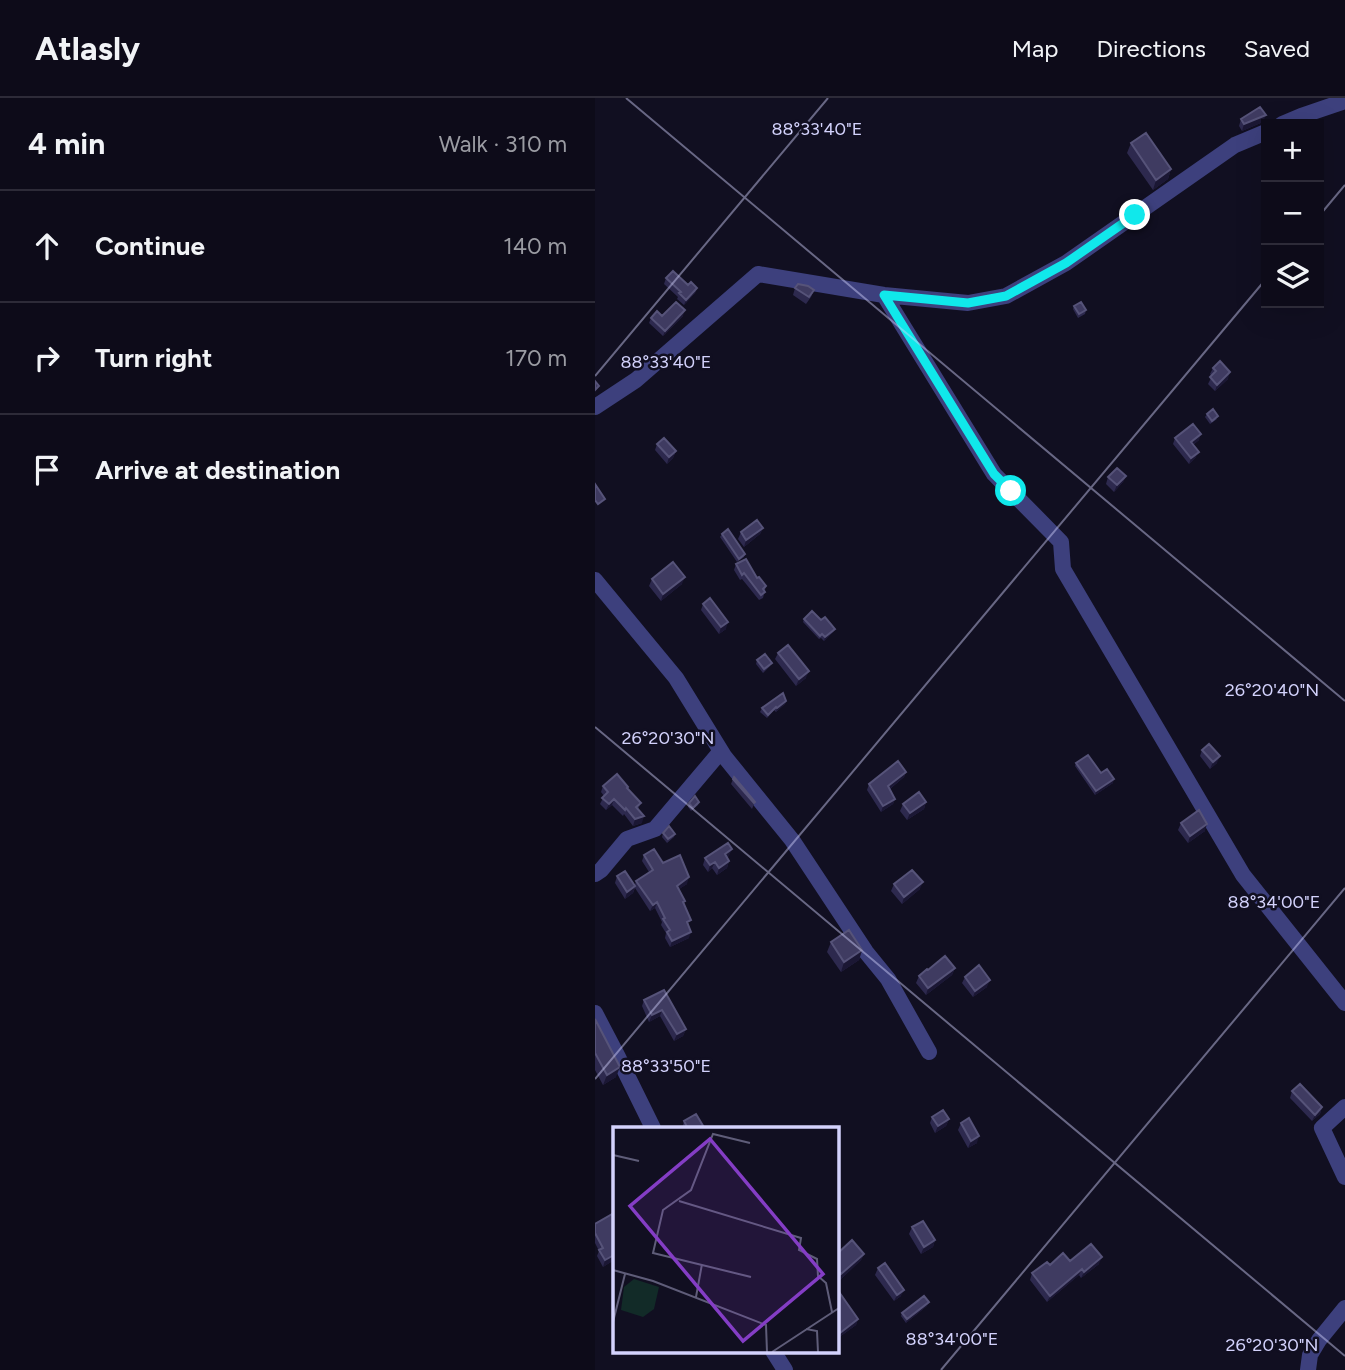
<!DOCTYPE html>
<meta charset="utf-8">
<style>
body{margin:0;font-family:Figtree,sans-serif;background:#1b1926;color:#f1f3f6}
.controls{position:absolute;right:21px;top:21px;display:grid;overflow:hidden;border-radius:0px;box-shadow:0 7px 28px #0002}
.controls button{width:63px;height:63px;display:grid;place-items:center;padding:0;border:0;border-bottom:2px solid #2d2b38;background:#0d0b19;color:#f1f3f6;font:35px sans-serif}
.stop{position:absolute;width:21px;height:21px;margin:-16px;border:5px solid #10e8eb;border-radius:50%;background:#fff}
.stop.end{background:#10e8eb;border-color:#fff;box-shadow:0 2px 7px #0008}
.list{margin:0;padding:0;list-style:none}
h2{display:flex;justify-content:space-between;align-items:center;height:91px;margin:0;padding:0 28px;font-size:30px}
h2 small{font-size:23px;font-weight:400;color:#9a9ba2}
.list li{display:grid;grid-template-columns:46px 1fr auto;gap:21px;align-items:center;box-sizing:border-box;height:112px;padding:0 28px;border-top:2px solid #2d2b38}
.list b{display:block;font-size:26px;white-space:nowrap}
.list em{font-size:23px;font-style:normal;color:#9a9ba2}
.icon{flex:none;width:38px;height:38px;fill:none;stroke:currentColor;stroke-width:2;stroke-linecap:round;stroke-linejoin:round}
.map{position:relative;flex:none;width:750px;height:1272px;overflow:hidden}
header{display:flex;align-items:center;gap:42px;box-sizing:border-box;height:98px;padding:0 35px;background:#0d0b19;border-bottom:2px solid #2d2b38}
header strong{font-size:33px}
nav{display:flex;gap:38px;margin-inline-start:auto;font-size:24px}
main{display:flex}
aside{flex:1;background:#0d0b19}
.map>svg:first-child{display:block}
</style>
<header>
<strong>Atlasly</strong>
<nav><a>Map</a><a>Directions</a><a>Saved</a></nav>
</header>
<main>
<aside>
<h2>4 min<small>Walk · 310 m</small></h2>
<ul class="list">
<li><svg class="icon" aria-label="ahead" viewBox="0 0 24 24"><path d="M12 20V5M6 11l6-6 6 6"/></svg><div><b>Continue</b></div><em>140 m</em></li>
<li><svg class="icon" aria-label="right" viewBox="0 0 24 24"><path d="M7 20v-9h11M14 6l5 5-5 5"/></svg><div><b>Turn right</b></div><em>170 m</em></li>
<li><svg class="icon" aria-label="arrive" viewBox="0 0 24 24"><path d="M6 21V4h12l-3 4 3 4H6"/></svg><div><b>Arrive at destination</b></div></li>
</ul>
</aside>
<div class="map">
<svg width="750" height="1272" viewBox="0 0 750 1272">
<rect width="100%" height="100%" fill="#110f21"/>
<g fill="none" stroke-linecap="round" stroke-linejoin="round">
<!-- minor -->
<path stroke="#3d407d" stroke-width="16" d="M 687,26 L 706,18 L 750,3
M 289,197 L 399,376 L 466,444 L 468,471 L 648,777 L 750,905
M 0,309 L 41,282 L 163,176 L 289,197 L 373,205 L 411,198 L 471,165 L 640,47 L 671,34
M 0,482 L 81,580 L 129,658 L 197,742 L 271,854 L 293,881 L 334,954
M 0,776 L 6,772 L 32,741 L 60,731 L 126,653
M 0,915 L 23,959 L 58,1030
M 750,1009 L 727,1030 L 750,1079
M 178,1253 L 190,1272
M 713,1272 L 715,1257 L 724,1242 L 750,1210"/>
</g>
<!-- wall -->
<path fill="#2d294e" d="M 646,21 L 668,24 L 647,33 L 644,28 Z
M 536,45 L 576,71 L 573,81 L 558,92 L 532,55 Z
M 71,180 L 102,190 L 100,195 L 89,207 L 82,201 L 83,199 L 69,186 Z
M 200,190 L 219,192 L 216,199 L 211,206 L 198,197 Z
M 479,208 L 491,212 L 490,216 L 483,220 L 478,211 Z
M 67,218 L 88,218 L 68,238 L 54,225 L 56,220 Z
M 618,270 L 633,281 L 620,293 L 613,286 L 617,278 L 615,276 Z
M 612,316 L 622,321 L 615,326 L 610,319 Z
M 580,340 L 604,342 L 598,347 L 601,359 L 594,366 L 578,346 Z
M 62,346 L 81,353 L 78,360 L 72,366 L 60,352 Z
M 531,378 L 528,384 L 519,394 L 511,386 L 513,379 Z
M 168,430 L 165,436 L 149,449 L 143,441 L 146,434 Z
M 127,436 L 150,456 L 149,459 L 142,464 L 125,439 Z
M 141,466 L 162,480 L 171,488 L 168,500 L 164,502 L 147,481 L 145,482 L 139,472 Z
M 57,481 L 87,486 L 66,503 L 54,488 Z
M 108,506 L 131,531 L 124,536 L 106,512 Z
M 209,521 L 240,531 L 238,534 L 229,543 L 226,540 L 224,541 L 208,524 Z
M 183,555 L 211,580 L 201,588 L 180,561 Z
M 162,562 L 175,568 L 168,575 L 161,566 Z
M 191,603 L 190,606 L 181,614 L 179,612 L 172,620 L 165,614 L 167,610 Z
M 607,652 L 622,665 L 615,671 L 605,658 Z
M 481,665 L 518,685 L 500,697 L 480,668 Z
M 311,674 L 309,679 L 295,691 L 300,701 L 298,706 L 286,714 L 272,692 L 274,686 Z
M 138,681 L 160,704 L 157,711 L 136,686 Z
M 8,688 L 33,691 L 46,705 L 43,711 L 47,725 L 38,728 L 29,716 L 28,718 L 17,707 L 11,712 L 5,706 L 9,698 L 6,694 Z
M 104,704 L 103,707 L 96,713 L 93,709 L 94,705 Z
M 331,704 L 329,711 L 312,722 L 305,713 L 308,706 Z
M 586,725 L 610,733 L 593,745 L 583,732 Z
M 68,735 L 80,736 L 79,739 L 72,745 L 67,739 Z
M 49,757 L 68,765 L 92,786 L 84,791 L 89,807 L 94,828 L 94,840 L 75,849 L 70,840 L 71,835 L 66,827 L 67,824 L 60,810 L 55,813 L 40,790 L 38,795 L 30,801 L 20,785 L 22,778 L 40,787 L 41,783 L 54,774 L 47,763 Z
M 134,758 L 132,759 L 134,763 L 132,770 L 122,777 L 117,770 L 113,774 L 108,767 L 110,760 Z
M 299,786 L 325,791 L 307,806 L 296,793 Z
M 236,844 L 267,852 L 264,862 L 246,874 L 232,854 Z
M 360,870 L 357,877 L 331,897 L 321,885 L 324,878 L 333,872 Z
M 370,879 L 392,889 L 378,899 L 367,885 Z
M 69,892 L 91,931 L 88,938 L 79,943 L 65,918 L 54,924 L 47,908 L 49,902 Z
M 0,921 L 21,979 L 8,987 L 0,972 Z
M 697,993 L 727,1009 L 725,1016 L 717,1023 L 695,1000 Z
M 337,1019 L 354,1021 L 351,1028 L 340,1035 L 335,1025 Z
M 89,1023 L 110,1031 L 87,1031 Z
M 366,1025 L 382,1045 L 373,1050 L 363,1032 Z
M 19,1115 L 19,1162 L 8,1169 L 2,1158 L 4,1153 L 0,1145 L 0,1126 Z
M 317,1129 L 340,1142 L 338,1149 L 326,1156 L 314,1136 Z
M 242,1156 L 269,1156 L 266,1162 L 244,1183 L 242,1180 Z
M 475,1163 L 504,1166 L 486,1180 L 484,1177 L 452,1204 L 435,1182 L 437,1175 L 455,1167 Z
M 283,1170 L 306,1198 L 299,1203 L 280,1177 Z
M 242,1191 L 263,1221 L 261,1227 L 243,1240 L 242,1238 Z
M 332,1208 L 311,1225 L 306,1218 L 307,1215 Z"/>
<!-- shaded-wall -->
<path fill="#1b1734" d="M 671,17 L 668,24 L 647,33 L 649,26 Z
M 576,71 L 573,81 L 558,92 L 561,82 Z
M 102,190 L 100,195 L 89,207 L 91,202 Z
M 90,212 L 88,218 L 68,238 L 70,233 Z
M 635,274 L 633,281 L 620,293 L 622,287 Z
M 606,336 L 604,342 L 594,350 L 596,344 Z
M 81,353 L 78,360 L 72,366 L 74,359 Z
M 604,354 L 601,359 L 594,366 L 596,360 Z
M 531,378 L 528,384 L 519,394 L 522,387 Z
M 168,430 L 165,436 L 149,449 L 151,442 Z
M 90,479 L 87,486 L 66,503 L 68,496 Z
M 133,524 L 131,531 L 124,536 L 126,529 Z
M 240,531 L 238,534 L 229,543 L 230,539 Z
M 214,573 L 211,580 L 201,588 L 204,581 Z
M 191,603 L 190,606 L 181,614 L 182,610 Z
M 625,658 L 622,665 L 615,671 L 618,664 Z
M 311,674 L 309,679 L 291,694 L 293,688 Z
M 519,681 L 518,685 L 500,697 L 501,693 Z
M 19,701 L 17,707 L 11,712 L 14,706 Z
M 300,701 L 298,706 L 286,714 L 288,708 Z
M 331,704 L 329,711 L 312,722 L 315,715 Z
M 49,718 L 47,725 L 38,728 L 40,721 Z
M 612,726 L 610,733 L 593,745 L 595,738 Z
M 137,751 L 134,758 L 127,763 L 130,756 Z
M 134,763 L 132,770 L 122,777 L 124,770 Z
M 120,764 L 117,770 L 113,774 L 115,767 Z
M 94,779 L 92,786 L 80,794 L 82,788 Z
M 328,784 L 325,791 L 307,806 L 309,799 Z
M 40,788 L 38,795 L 30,801 L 32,794 Z
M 62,804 L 60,810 L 55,813 L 58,807 Z
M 96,834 L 94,840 L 75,849 L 77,843 Z
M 267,852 L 264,862 L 246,874 L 249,864 Z
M 360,870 L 357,877 L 331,897 L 333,890 Z
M 395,882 L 392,889 L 378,899 L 380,893 Z
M 67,912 L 65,918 L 54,924 L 57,917 Z
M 91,931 L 88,938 L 79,943 L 82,936 Z
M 25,969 L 21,979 L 8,987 L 12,977 Z
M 727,1009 L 725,1016 L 717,1023 L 720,1017 Z
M 354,1021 L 351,1028 L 340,1035 L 343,1028 Z
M 384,1038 L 382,1045 L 373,1050 L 376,1043 Z
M 340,1142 L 338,1149 L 326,1156 L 329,1149 Z
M 269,1156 L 266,1162 L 244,1183 L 246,1176 Z
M 19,1157 L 19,1162 L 8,1169 L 10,1162 Z
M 507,1159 L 504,1166 L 486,1180 L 489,1174 Z
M 487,1171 L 484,1177 L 452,1204 L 455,1198 Z
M 309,1192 L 306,1198 L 299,1203 L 302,1197 Z
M 334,1204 L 332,1208 L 311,1225 L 312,1221 Z
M 263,1221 L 261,1227 L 243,1240 L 245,1235 Z"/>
<!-- building -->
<path fill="#3f3b61" stroke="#565379" stroke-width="2" d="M 665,9 L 671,17 L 649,26 L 646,21 Z
M 551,35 L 576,71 L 561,82 L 536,45 Z
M 78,173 L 93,187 L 96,184 L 102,190 L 91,202 L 84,195 L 86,194 L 71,180 Z
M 203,186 L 213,188 L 219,192 L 214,199 L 200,190 Z
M 81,204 L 90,212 L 70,233 L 56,220 L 62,213 L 67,218 Z
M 486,204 L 491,212 L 484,216 L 479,208 Z
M 625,263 L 635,274 L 622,287 L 615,279 L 621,273 L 618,270 Z
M 0,283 L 4,288 L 0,292 Z
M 618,311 L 623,318 L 617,323 L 612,316 Z
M 598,326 L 606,336 L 596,344 L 604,354 L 596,360 L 580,340 Z
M 69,340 L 81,353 L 74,359 L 62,346 Z
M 522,370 L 531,378 L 522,387 L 513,379 Z
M 0,386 L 10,401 L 3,406 L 0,402 Z
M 162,422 L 168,430 L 151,442 L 146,434 Z
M 133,431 L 150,456 L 144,461 L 127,436 Z
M 151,461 L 162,480 L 164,479 L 171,488 L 168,491 L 170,494 L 166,497 L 149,475 L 147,477 L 141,466 Z
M 78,464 L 90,479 L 68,496 L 57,481 Z
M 115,500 L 133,524 L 126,529 L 108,506 Z
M 217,513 L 226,522 L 230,519 L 240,531 L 230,539 L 227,536 L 225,538 L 209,521 Z
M 193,547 L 214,573 L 204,581 L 183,555 Z
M 170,556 L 177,565 L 169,571 L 162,562 Z
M 188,595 L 191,603 L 182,610 L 181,609 L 173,617 L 167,610 Z
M 614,646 L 625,658 L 618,664 L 607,652 Z
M 493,657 L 506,675 L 512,671 L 519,681 L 501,693 L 481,665 Z
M 303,663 L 311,674 L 293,688 L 300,701 L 288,708 L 274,686 Z
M 22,676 L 33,689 L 32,690 L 46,705 L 41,709 L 49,718 L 40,721 L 31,710 L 30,712 L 19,701 L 14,706 L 7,700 L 13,694 L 8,688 Z
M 139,679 L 160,704 L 159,705 L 138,681 Z
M 324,694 L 331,704 L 315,715 L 308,706 Z
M 100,698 L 104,704 L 98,710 L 94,705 Z
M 604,712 L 612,726 L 595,738 L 586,725 Z
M 74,728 L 80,736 L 73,741 L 68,735 Z
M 133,745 L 137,751 L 130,756 L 134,763 L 124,770 L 120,764 L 115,767 L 110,760 Z
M 59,751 L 68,765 L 85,757 L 94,779 L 82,788 L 90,803 L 88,804 L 96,822 L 92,824 L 96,834 L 77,843 L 72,834 L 75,832 L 68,821 L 70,820 L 62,804 L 58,807 L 41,783 L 58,772 L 49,757 Z
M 317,772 L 328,784 L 309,799 L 299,786 Z
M 30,773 L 40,788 L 32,794 L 22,778 Z
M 254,832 L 267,852 L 249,864 L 236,844 Z
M 350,858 L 360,870 L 333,890 L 324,878 L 332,871 L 333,872 Z
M 384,867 L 395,882 L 380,893 L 370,879 Z
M 69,892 L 91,931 L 82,936 L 67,912 L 57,917 L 49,902 Z
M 0,921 L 25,969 L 12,977 L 0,955 Z
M 705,986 L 727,1009 L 720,1017 L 697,993 Z
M 348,1012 L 354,1021 L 343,1028 L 337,1019 Z
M 101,1016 L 110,1031 L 93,1031 L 89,1023 Z
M 374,1020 L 384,1038 L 376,1043 L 366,1025 Z
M 19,1115 L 19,1157 L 10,1162 L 4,1152 L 8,1150 L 0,1135 L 0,1126 Z
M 328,1123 L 340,1142 L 329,1149 L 317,1129 Z
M 257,1142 L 269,1156 L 246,1176 L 242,1170 L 242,1156 Z
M 496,1146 L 507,1159 L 489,1174 L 487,1171 L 455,1198 L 437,1175 L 452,1164 L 455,1167 L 468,1155 L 475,1163 Z
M 290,1165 L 309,1192 L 302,1197 L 283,1170 Z
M 242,1191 L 263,1221 L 245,1235 L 243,1231 L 242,1232 Z
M 329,1198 L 334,1204 L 312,1221 L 307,1215 Z"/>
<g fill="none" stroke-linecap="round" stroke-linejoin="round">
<!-- route -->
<path stroke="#10e8eb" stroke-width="9" d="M 416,393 L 399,376 L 289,197 L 373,205 L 411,198 L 471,165 L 540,117"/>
</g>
<!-- ticks -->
<path fill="none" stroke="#d3d2fc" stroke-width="2" stroke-opacity="0.45" d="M 31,0 L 750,603M 724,118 L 750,87M 0,278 L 233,0M 0,629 L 750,1258M 0,981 L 671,181M 346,1272 L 750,790"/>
<!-- overview -->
<g transform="translate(18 1029)">
<rect width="226" height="226" fill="#110f21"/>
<path d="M 21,152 L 46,160 L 41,182 L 30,190 L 8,183 L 11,160 Z" fill="#122b28"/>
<path fill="none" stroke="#5f5d79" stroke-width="2" d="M 137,16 L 100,7 L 78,63 L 50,83 L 40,126 L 138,150M 0,28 L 26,34M 66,74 L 188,111 L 186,123 L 204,132 L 205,149 L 213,156 L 219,185M 0,143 L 40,154 L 153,198 L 154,225M 83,170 L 89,137M 0,195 L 12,147M 193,202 L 204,204 L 205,225M 159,225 L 226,181"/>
<path fill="#843dc5" fill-opacity="0.15" stroke="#843dc5" stroke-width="3.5" d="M 97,12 L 210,147 L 130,214 L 17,79 Z"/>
<rect width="226" height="226" fill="none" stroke="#d3d2fc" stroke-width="3.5"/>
</g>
<g font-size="18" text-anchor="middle" fill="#d3d2fc" stroke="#110f21" stroke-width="5" stroke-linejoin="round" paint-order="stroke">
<text x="222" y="37">88°33'40"E</text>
<text x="71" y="270">88°33'40"E</text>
<text x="677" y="598">26°20'40"N</text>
<text x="73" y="646">26°20'30"N</text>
<text x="679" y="810">88°34'00"E</text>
<text x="71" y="974">88°33'50"E</text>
<text x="357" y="1247">88°34'00"E</text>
<text x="677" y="1253">26°20'30"N</text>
</g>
</svg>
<div class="controls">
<button>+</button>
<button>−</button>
<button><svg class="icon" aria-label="layers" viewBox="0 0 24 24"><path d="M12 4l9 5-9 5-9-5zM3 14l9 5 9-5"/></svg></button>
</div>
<div class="stop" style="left:416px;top:393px"></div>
<div class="stop end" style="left:540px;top:117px"></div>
</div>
</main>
